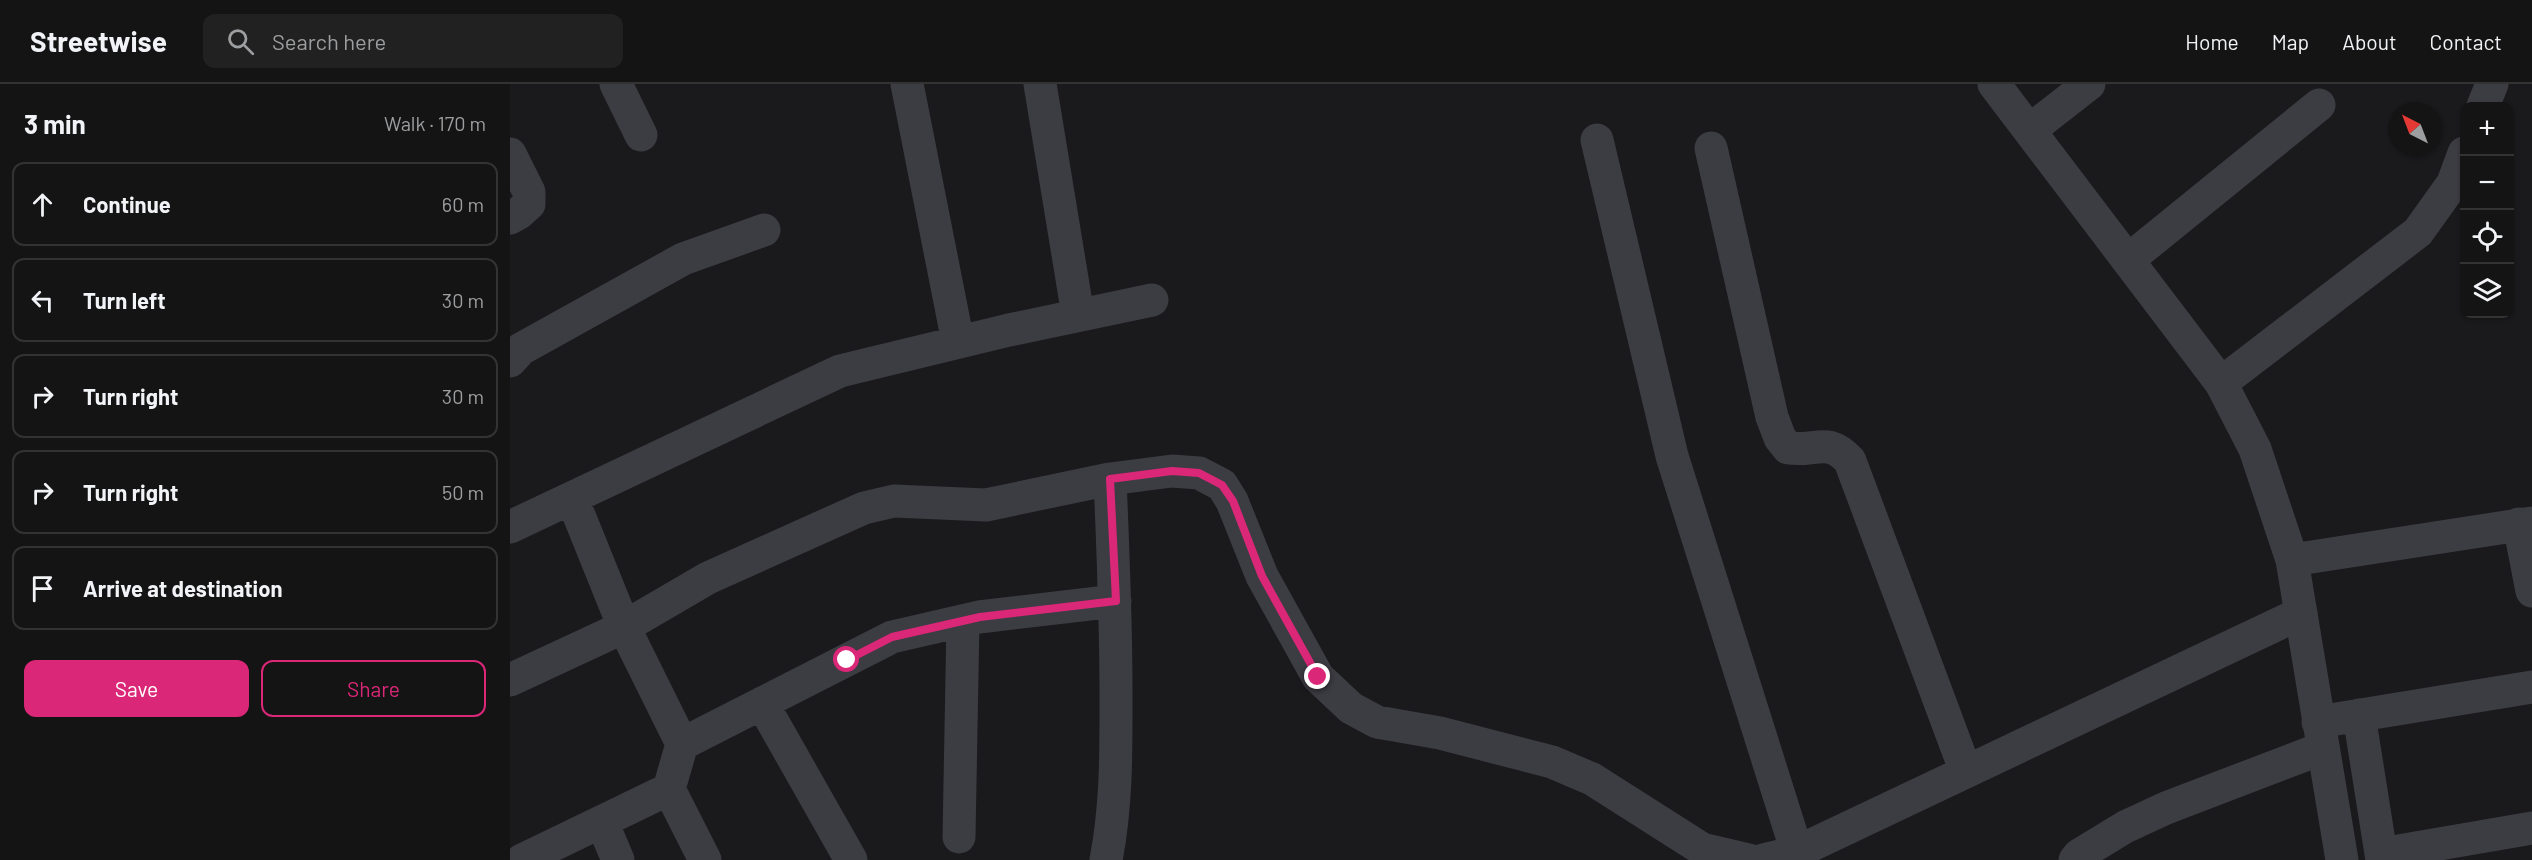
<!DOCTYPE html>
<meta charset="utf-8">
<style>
body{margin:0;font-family:Barlow,sans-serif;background:#212122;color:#f1f3f6}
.controls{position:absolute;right:18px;top:18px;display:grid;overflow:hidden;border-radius:12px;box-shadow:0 2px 4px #0004}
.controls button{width:54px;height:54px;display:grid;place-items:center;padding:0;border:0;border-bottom:2px solid #333334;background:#141415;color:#f1f3f6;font:30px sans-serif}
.compass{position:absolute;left:1878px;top:18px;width:54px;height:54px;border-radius:50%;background:#141415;box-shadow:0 2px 4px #0004;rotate:318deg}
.stop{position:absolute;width:18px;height:18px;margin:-14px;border:4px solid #db2777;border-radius:50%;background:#fff}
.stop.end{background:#db2777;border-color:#fff;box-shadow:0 2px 6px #0008}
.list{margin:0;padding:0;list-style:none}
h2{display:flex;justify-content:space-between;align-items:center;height:78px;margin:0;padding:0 24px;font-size:26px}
h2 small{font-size:20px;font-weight:400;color:#9d9ea0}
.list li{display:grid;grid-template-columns:39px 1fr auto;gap:18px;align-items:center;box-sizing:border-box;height:84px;margin:0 12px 12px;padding:0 12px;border:2px solid #333334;border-radius:12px}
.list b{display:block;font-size:22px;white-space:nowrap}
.list em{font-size:20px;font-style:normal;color:#9d9ea0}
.actions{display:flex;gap:12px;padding:18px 24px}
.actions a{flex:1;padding:14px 0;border:2px solid #db2777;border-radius:12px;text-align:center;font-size:21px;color:#db2777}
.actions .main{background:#db2777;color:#fff}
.icon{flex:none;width:33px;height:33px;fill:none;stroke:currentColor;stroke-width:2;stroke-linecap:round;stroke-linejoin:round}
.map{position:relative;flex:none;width:2022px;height:776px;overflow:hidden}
header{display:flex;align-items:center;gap:36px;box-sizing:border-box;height:84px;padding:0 30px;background:#141415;border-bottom:2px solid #333334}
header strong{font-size:28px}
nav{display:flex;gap:33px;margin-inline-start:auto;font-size:21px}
.search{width:420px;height:54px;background:#212122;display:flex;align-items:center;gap:15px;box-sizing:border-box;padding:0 21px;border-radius:12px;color:#9d9ea0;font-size:22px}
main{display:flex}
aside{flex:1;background:#141415}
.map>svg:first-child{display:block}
</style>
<header>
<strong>Streetwise</strong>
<div class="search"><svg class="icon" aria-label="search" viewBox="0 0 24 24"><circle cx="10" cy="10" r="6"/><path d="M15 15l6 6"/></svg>Search here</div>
<nav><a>Home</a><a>Map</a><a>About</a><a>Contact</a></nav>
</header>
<main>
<aside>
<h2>3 min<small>Walk · 170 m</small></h2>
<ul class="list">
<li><svg class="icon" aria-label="ahead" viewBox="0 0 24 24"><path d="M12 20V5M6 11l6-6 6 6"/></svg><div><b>Continue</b></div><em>60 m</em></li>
<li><svg class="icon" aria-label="left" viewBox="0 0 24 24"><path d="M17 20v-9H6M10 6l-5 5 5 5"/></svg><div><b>Turn left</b></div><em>30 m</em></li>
<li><svg class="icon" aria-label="right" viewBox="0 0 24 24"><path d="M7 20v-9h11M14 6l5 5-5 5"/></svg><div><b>Turn right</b></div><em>30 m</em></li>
<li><svg class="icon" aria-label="right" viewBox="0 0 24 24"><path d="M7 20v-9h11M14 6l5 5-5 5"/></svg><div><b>Turn right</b></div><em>50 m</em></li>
<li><svg class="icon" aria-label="arrive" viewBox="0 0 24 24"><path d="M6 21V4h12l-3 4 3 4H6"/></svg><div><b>Arrive at destination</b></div></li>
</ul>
<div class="actions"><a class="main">Save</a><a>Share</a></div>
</aside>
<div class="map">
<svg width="2022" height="776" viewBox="0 0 2022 776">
<rect width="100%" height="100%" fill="#1a1a1c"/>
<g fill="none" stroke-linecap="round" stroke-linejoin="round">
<!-- minor -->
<path stroke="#3c3c43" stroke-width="33" d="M 106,0 L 131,51
M 397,0 L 448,258
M 530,0 L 568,231
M 1973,22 L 1982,0
M 1520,46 L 1579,0
M 1087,56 L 1162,372 L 1287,768
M 1201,64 L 1262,333 L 1270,354 L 1278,364 C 1306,368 1318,352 1340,377 L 1456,688
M 0,70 L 19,108 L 19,120 L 9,129 L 0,134
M 1618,176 L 1809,21
M 0,277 L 11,265 L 173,175 L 254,146
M 1711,299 L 1908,148 L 1943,99 L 1954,69
M 62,414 L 114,543 L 172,660
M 2009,440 L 2022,507
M 0,443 L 330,287 L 499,246 L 642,216
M 0,596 L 114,543 L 198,494 L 354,424 L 384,417 L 476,421 L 600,395 L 662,387 L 689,389 L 712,401 L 722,417 L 752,492 L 808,593 L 841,624 L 867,638 L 930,649 L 1042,678 L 1082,695 L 1192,765 L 1239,776
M 252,619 L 341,776
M 1849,631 L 1872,776
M 1808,638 L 2022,603
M 159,705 L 195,776
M 92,738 L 108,776
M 449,753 L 453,537
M 1871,770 L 2022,744
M 12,776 L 159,705 L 172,660 L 382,553 L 469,533 L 605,517
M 596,776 C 607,719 606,664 606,606 C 606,536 603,465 600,395
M 1253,776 L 1287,768 L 1791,529
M 1565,776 L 1569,771 L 1615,743 L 1656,724 L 1813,664"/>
<!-- tertiary -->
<path stroke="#3c3c43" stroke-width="33" d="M 1484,0 L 1711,299 L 1745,365 L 1782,476 L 1832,776
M 1782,476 L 2022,439"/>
</g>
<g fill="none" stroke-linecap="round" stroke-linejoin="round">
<!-- route -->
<path stroke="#db2777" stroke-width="8" d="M 337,576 L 382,553 L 470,533 L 606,517 L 600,395 L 662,387 L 689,389 L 712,401 L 723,417 L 752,492 L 808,593"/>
</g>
</svg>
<div class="controls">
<button>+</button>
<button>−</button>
<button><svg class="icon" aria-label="locate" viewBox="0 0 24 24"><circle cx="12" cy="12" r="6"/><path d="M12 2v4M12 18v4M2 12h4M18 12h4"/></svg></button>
<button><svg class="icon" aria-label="layers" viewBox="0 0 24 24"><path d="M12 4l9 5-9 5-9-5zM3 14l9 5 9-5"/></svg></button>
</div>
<svg class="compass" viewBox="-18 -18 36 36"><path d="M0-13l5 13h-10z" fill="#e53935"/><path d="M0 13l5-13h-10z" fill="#9d9ea0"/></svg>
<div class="stop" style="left:337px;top:576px"></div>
<div class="stop end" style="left:808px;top:593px"></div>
</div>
</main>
